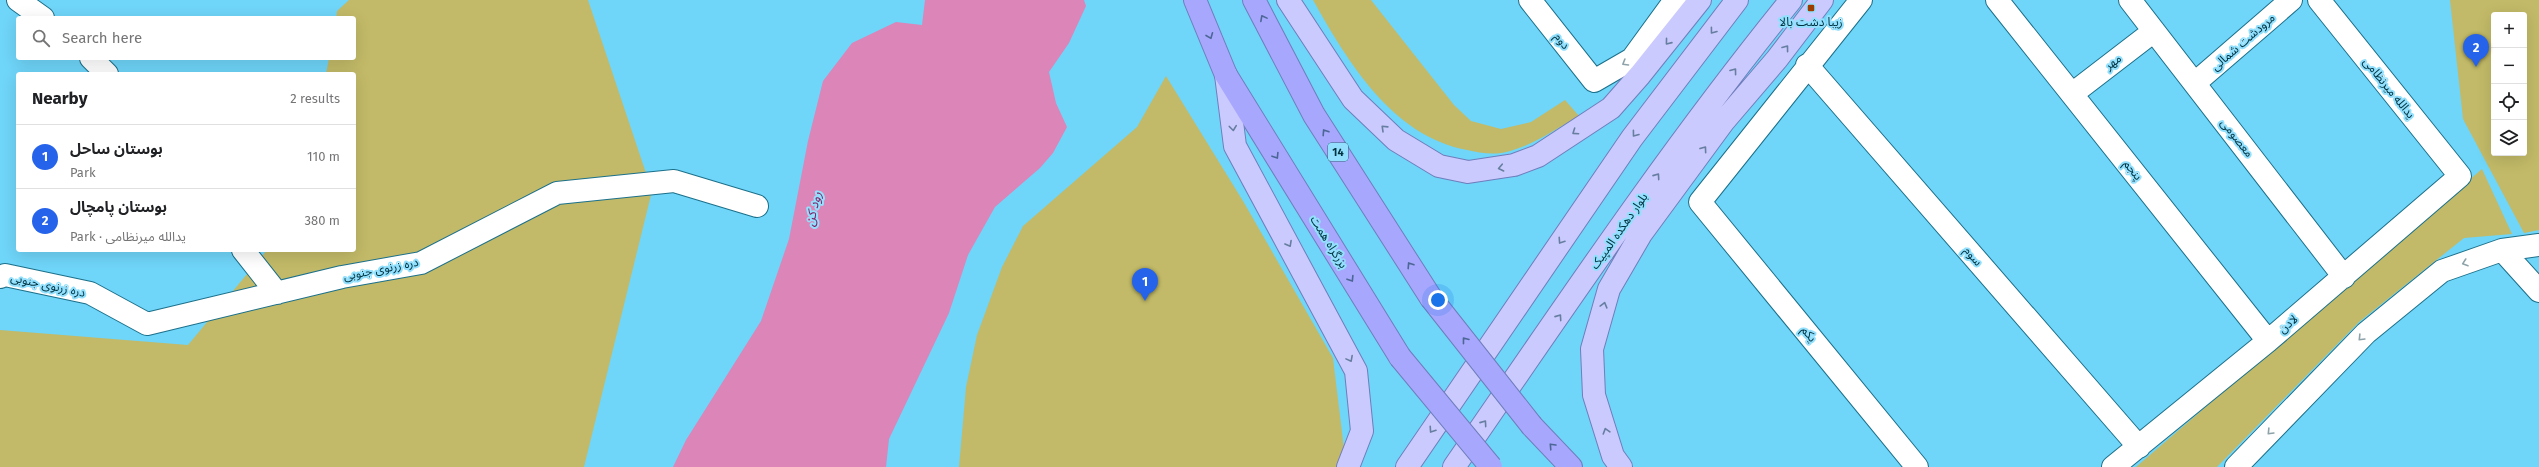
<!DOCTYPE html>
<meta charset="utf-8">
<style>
body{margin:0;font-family:"Fira Sans","Noto Sans Arabic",sans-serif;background:#f2f2f2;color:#202124}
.controls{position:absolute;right:12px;top:12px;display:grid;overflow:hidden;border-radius:4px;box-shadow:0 4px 16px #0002}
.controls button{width:36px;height:36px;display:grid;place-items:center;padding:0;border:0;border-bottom:1px solid #e0e0e0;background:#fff;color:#202124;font:20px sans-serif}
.you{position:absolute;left:1438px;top:300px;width:14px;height:14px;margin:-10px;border:3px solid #fff;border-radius:50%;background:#1a73e8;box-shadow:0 0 0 6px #1a73e833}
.badge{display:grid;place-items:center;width:26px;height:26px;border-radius:50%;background:#2563eb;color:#fff;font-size:13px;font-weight:700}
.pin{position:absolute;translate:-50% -33px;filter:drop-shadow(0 1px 2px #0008)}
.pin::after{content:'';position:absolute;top:21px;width:14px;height:12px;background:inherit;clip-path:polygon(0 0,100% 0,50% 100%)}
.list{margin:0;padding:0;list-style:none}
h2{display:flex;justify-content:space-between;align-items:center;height:52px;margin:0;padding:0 16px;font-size:17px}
h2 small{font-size:13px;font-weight:400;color:#757577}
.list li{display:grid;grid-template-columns:26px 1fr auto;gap:12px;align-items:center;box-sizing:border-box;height:64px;padding:0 16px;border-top:1px solid #e0e0e0}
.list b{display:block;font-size:15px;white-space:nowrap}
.list p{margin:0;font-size:13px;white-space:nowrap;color:#757577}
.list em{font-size:13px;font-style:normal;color:#757577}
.icon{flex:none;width:22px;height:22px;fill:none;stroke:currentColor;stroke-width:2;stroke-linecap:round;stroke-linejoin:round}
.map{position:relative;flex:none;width:2539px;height:467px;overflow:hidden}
.search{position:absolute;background:#fff;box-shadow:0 4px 16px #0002;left:16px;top:16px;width:340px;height:44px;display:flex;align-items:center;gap:10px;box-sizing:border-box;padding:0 14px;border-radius:4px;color:#757577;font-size:15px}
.panel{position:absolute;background:#fff;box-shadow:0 4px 16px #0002;left:16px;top:72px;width:340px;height:180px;border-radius:4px}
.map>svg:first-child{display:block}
</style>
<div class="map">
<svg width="2539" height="467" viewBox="0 0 2539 467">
<rect width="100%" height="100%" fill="#6fd5f9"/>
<!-- green -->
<path fill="#c2ba68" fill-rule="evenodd" d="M 349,0 L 588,0 L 652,191 L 584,467 L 0,467 L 0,330 L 188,345 L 267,250 L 354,250 L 354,74 L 326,74 L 329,58 L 354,58 L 354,18 L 336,18 L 337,11 Z
M 1313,0 L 1371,0 L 1454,105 L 1471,121 L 1501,129 L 1531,122 L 1565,100 L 1579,116 C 1556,129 1532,146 1506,152 C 1494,155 1479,153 1467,150 C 1392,136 1348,62 1313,0 Z
M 2450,0 L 2539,0 L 2539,230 L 2524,233 L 2463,119 ZM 2494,15 L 2524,15 L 2524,153 L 2494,153 Z
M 1166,76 L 1243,201 L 1333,358 L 1344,449 L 1337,467 L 959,467 L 966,387 L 977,335 L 1002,267 L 1023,226 L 1137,127 Z
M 2482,169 L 2512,234 L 2464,238 L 2359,322 L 2217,467 L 2136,467 Z"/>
<!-- water -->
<path fill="#db85b9" d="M 925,0 L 1084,0 L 1086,6 L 1069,43 L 1049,72 L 1056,103 L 1067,127 L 1053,153 L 1040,168 L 995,207 L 968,255 L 949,313 L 889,439 L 886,467 L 673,467 L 686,440 L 761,321 L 789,239 L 808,141 L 823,81 L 852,43 L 896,22 L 922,25 Z"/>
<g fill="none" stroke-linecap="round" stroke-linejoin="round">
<defs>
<path id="minor" d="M 18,0 L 43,18
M 1530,0 L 1594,81 L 1632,59 L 1675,0
M 1861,0 L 1700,202 L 1917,467
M 1997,0 L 2268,341
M 2130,0 L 2344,277
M 91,58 L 107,74
M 1807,65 L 2139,447
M 2195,83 L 2291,0
M 2072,94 L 2154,31
M 243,250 L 277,293
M 2502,250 L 2539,291
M 0,277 L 5,275 L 90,293 L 147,324 L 342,277 L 421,263 L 557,193 L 674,181 L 757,206
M 2113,467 L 2268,341 L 2460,176 L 2319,0
M 2236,467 L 2366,333 L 2442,271 L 2502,250 L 2539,245"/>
<path id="major" d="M 1288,0 L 1353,99 L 1396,140 L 1439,166 L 1468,172 L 1514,165 L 1538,156 L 1611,108 L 1640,75 L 1700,0
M 1226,75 L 1235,146 L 1356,371 L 1362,431 L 1348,467
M 1407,467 L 1632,138 L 1737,0
M 1454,467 C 1563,309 1670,149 1791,0
M 1621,467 L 1613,456 L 1594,395 L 1592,349 L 1609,289 L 1641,234 L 1724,121 L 1777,59 L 1822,0"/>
<path id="highway" d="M 1195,0 L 1226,75 L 1400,357
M 1254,0 L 1314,115 L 1431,298
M 1532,426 L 1571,467"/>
</defs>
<!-- minor casing -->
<use href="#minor" stroke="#1c708a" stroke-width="24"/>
<!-- major casing -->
<use href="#major" stroke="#6e7ebc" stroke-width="24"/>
<!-- highway casing -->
<use href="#highway" stroke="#6e7ebc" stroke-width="24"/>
<!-- minor -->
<use href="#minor" stroke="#fff" stroke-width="22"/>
<!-- major -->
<use href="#major" stroke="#cbcafe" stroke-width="22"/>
<!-- highway -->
<use href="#highway" stroke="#a8a7fe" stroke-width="22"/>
<defs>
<path id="highway-bridge" d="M 1431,298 L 1532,426
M 1400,357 L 1491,467"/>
</defs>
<!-- highway-bridge casing -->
<use href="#highway-bridge" stroke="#6e7ebc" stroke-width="24" stroke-linecap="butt"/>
<!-- highway-bridge -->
<use href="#highway-bridge" stroke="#a8a7fe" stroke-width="22"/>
</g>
<!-- one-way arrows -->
<defs><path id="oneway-chevron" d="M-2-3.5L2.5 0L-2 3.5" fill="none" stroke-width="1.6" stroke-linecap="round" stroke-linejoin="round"/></defs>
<g stroke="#4c6796">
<use href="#oneway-chevron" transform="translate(1263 18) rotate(-118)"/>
<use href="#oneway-chevron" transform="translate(1210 36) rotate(68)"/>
<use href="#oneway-chevron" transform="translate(1325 132) rotate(-123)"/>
<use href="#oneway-chevron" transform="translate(1276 156) rotate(58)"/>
<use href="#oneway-chevron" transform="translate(1410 265) rotate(-123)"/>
<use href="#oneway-chevron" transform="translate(1351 279) rotate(58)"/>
<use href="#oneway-chevron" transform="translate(1465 340) rotate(-128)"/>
<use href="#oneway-chevron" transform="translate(1552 446) rotate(-133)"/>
</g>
<g stroke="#667e9f">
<use href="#oneway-chevron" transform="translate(1713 31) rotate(127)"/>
<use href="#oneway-chevron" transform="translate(1668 42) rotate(129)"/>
<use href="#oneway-chevron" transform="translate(1786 48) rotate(-53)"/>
<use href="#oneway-chevron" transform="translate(1734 71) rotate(-53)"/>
<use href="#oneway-chevron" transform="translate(1233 128) rotate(83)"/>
<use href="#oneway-chevron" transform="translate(1384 128) rotate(-136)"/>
<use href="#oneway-chevron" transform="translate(1575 132) rotate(146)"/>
<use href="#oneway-chevron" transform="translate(1635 134) rotate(127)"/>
<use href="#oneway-chevron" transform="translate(1704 149) rotate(-54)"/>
<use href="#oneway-chevron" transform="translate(1501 168) rotate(168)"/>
<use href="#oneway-chevron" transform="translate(1657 176) rotate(-55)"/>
<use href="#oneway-chevron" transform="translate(1561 241) rotate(124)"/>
<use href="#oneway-chevron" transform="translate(1289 244) rotate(61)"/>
<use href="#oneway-chevron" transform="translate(1604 305) rotate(-75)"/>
<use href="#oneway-chevron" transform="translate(1559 317) rotate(-55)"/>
<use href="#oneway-chevron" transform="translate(1350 359) rotate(62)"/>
<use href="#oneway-chevron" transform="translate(1484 423) rotate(-55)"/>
<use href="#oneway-chevron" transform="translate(1432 430) rotate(124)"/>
<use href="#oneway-chevron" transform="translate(1606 431) rotate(-107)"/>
</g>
<g stroke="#8da3a9">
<use href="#oneway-chevron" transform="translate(1625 63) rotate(149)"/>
<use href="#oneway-chevron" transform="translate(2465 263) rotate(161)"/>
<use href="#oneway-chevron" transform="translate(2361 338) rotate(134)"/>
<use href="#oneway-chevron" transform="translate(2270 432) rotate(134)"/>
</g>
<!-- markers -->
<rect fill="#9e3b00" stroke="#92e0fd" stroke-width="1.5" x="1807" y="4" width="8" height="8" rx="2"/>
<g text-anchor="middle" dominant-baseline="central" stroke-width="4" stroke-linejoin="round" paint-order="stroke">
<!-- shield labels -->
<rect fill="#92e0fd" stroke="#2c6679" stroke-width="1" x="1328" y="143" width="20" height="18" rx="3"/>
<g font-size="11" font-weight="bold" fill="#013240">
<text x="1338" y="152">14</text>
</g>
<!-- poi labels -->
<g font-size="12" fill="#013240" stroke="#92e0fd">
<text x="1811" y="22">زیبا دشت بالا</text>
</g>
<!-- street labels -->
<g font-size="12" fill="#013240" stroke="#92e0fd">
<text transform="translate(1562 41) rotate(52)">دوم</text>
<text transform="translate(2243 42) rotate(-41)">مرودشت شمالی</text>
<text transform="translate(2113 62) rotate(-37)">مهر</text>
<text transform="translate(2389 88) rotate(51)">یدالله میرنظامی</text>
<text transform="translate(2237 138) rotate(52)">معصومی</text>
<text transform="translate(2133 170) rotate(51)">پنجم</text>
<text transform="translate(1619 231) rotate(-55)">بلوار دهکده المپیک</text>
<text transform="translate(1329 242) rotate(58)">بزرگراه همت</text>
<text transform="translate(1973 256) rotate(49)">سوم</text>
<text transform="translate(381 269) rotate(-11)">دره زرنوی جنوبی</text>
<text transform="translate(48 285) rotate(12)">دره زرنوی جنوبی</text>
<text transform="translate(2288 324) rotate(-40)">لادن</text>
<text transform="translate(1809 334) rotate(51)">یکم</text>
</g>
<!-- water labels -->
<g font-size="13" font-style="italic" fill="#831e64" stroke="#92e0fd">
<text transform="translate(813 209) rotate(-77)">رود کن</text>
</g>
</g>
</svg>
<div class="controls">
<button>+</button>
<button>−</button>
<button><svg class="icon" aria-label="locate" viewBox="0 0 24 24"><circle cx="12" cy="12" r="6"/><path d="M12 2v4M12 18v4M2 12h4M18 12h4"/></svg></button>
<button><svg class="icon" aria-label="layers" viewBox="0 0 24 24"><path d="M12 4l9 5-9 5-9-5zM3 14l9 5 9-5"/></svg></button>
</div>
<div class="you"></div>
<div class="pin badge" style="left:1145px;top:301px">1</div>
<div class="pin badge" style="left:2476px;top:67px">2</div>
<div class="search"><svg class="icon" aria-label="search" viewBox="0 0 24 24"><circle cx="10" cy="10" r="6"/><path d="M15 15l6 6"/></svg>Search here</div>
<section class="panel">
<h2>Nearby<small>2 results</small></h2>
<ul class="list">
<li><span class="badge">1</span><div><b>بوستان ساحل</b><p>Park</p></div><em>110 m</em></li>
<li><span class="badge">2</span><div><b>بوستان پامچال</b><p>Park · یدالله میرنظامی</p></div><em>380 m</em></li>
</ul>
</section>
</div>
